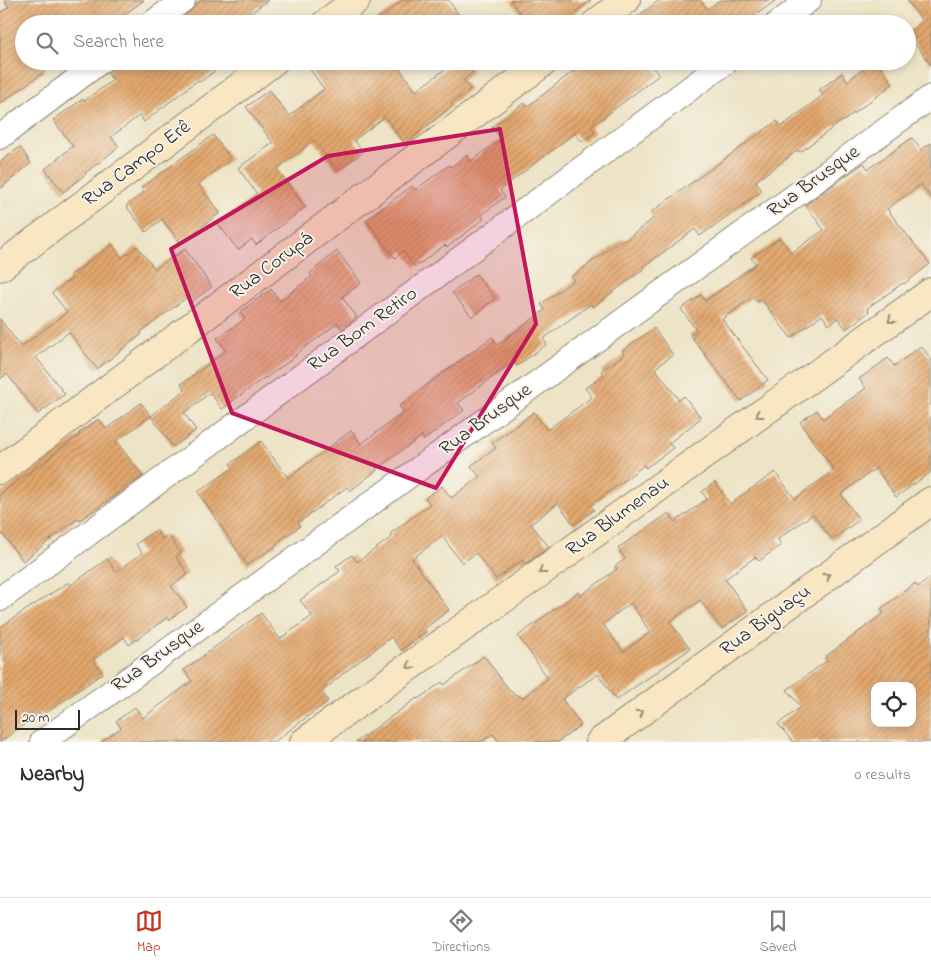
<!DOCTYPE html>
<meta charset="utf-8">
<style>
body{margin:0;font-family:"Indie Flower",sans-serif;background:#f7f7f7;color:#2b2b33}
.controls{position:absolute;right:15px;bottom:15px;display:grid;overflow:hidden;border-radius:10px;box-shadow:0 2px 8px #0003}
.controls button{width:45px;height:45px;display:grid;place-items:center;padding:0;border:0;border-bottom:1px solid #e1e1e2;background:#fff;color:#2b2b33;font:25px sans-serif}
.scale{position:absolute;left:15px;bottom:12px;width:65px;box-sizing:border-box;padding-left:5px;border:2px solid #2b2b2b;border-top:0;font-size:14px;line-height:18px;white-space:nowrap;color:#2b2b2b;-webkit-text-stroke:4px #f7f3e8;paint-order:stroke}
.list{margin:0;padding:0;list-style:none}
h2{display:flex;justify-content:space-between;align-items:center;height:65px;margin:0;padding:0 20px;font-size:21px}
h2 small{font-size:16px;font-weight:400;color:#7c7c81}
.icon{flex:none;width:28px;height:28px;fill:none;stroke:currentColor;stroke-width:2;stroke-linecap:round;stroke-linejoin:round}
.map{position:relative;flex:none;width:931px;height:742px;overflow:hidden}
.search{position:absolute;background:#fff;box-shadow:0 2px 8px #0003;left:15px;right:15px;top:15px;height:55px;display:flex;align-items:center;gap:12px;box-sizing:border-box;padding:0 18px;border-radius:28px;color:#7c7c81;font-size:19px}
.sheet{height:155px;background:#fff}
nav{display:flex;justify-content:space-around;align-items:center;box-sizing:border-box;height:70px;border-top:1px solid #e1e1e2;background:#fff;font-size:14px;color:#7c7c81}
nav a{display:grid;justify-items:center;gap:2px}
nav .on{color:#c8321e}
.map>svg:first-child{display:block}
</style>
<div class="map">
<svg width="931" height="742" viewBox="0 0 931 742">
<defs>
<pattern id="building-hatch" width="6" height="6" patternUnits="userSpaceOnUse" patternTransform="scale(1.25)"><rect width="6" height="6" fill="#e3a76d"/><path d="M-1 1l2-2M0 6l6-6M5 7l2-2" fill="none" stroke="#b8885a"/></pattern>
</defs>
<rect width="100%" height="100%" fill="#f7f3e8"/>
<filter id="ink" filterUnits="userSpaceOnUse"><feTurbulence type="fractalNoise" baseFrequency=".02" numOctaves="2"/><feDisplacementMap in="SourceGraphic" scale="10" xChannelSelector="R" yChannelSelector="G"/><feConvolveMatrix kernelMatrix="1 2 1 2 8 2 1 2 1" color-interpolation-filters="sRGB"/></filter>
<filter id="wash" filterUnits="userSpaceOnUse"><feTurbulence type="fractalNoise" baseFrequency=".0096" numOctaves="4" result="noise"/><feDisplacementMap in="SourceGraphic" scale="20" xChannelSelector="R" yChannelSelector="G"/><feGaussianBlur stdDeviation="1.12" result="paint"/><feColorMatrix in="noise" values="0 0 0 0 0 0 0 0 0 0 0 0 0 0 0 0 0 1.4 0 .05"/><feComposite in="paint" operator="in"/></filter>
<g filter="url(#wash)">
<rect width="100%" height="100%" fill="#ede3c5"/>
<g id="blocks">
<!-- building -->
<path fill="url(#building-hatch)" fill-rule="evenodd" d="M 4,0 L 144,0 L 112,24 L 24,24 L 24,61 L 37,61 L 45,71 L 0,104 L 0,13 L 9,7 Z
M 201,0 L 268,0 L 247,16 L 253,24 L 174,24 L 191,11 L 196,4 Z
M 403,0 L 448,0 L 466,24 L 371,24 Z
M 510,0 L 591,0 L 560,24 L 528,24 Z
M 660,0 L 700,0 L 707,9 L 720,0 L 776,0 L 744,24 L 627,24 Z
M 907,0 L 931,0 L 931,65 L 907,33 L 922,21 Z
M 119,61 L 228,61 L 200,82 L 198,80 L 144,122 L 140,115 L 111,137 L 119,147 L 85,173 L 86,174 L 63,192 L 45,169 L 73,146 L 53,120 L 83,99 L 84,101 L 113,80 L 108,73 L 114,65 Z
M 304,61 L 346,61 L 353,71 L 367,61 L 394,61 L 416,91 L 456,61 L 465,61 L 473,72 L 463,80 L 470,89 L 451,104 L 452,106 L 405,144 L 385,117 L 354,140 L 363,152 L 337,171 L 314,140 L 277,169 L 305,207 L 256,245 L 252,239 L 238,250 L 218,224 L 257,194 L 238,168 L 273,143 L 246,107 L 269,90 L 289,116 L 324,89 Z
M 569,61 L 648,61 L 659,75 L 591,127 L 595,132 L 582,142 L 575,133 L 500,190 L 505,197 L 481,215 L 484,219 L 447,247 L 445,245 L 415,267 L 403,251 L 395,258 L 366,220 L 412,186 L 415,190 L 449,165 L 451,167 L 466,155 L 471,161 L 501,139 L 492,127 L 524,103 L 527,107 L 575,70 Z
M 874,61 L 877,61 L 893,84 L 842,122 L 842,121 L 800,152 L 798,150 L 756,181 L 762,191 L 700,236 L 695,229 L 643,267 L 644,269 L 593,307 L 591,304 L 543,339 L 547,344 L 517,366 L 514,361 L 458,403 L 464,410 L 424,440 L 422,436 L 376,469 L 377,470 L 350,491 L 347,487 L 298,523 L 300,526 L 276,543 L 277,545 L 247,565 L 198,492 L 233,468 L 230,464 L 261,441 L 288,478 L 351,431 L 361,444 L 404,412 L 399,406 L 450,368 L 492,337 L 497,345 L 545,310 L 541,304 L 574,280 L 571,277 L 623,239 L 624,241 L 654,218 L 650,213 L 777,121 L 781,127 L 823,95 L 819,90 L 842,73 L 847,81 Z
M 213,135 L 231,159 L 198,184 L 220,213 L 180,243 L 162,219 L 146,232 L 126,206 L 144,192 L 141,188 Z
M 912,138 L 921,150 L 931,143 L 931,198 L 921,184 L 887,209 L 930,264 L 904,284 L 903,283 L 867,308 L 869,312 L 846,329 L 838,318 L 829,325 L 822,315 L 791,338 L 761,299 L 757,302 L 753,297 L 722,319 L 768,380 L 741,401 L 690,335 L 697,331 L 681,309 L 701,295 L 705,301 L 756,264 L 751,258 L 780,238 L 791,253 L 824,230 L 805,205 L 864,163 L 868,169 Z
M 20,147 L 31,163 L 0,189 L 0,162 Z
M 112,244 L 122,258 L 137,246 L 155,269 L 185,249 L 212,287 L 189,303 L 186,298 L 141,332 L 142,334 L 97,369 L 69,332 L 36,357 L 65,394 L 38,414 L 7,374 L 0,379 L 0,319 L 21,347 L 67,312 L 52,293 L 72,278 L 70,276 Z
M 337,251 L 361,283 L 342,297 L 357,317 L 342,329 L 338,323 L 295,355 L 296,356 L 266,378 L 265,377 L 222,409 L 210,393 L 184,413 L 196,430 L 173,447 L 151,416 L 185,390 L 181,384 L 226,351 L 217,338 L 245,319 L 240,312 L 271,289 L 280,301 L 312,276 L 310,273 Z
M 476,274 L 495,298 L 472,317 L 452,293 Z
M 654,328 L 673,355 L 655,368 L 679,400 L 684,396 L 701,418 L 669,443 L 673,448 L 646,468 L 644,465 L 591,506 L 594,510 L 574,525 L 558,503 L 531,524 L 549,547 L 526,564 L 522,560 L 496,579 L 476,553 L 462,563 L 442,536 L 412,559 L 449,610 L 424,629 L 426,632 L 401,650 L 391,637 L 345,672 L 322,692 L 328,701 L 274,742 L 101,742 L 121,728 L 116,721 L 135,707 L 143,718 L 192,681 L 184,670 L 261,613 L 280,639 L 312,616 L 300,600 L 340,571 L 336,566 L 352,555 L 357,562 L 392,537 L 390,534 L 430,504 L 425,498 L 442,486 L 451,498 L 480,477 L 471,466 L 496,448 L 492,443 L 534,412 L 547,430 L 592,397 L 585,388 L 604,375 L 601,371 L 624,355 L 622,351 Z
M 921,346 L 931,359 L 931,472 L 896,497 L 876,468 L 841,494 L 859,520 L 832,540 L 813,514 L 778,539 L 781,545 L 759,561 L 755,557 L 725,579 L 748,611 L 722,629 L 700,600 L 670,622 L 690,649 L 616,700 L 598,674 L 562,699 L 581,725 L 558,742 L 499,742 L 493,734 L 481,742 L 356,742 L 417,698 L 418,699 L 442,682 L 444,685 L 484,656 L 510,691 L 522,698 L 548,678 L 518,636 L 578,592 L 580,596 L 617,569 L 615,566 L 625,559 L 618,548 L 669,513 L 675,522 L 707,499 L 702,492 L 715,482 L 730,504 L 775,472 L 795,499 L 834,470 L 800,422 L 817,410 L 823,419 L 866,388 L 859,379 L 888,358 L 894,366 ZM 631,603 L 650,632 L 623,652 L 603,624 Z
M 141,403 L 151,416 L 116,441 L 143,476 L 80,520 L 78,518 L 23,561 L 0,531 L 0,494 L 80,435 L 79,433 L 99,419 L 106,429 Z
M 156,530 L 162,539 L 168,535 L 181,553 L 176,557 L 188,574 L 171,586 L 187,607 L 169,620 L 168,617 L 129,645 L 124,637 L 93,660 L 103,673 L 42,716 L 40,713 L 0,742 L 0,627 L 69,582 L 71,585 L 107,559 L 116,572 L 142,553 L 136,544 Z
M 931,577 L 931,742 L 793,742 L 778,724 L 801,707 L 787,690 L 828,660 L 825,657 L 884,613 L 881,609 L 915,583 L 918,587 ZM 875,686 L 912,686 L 912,723 L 875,723 Z"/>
</g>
</g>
<g filter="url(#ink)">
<use href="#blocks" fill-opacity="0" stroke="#8c8778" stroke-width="1"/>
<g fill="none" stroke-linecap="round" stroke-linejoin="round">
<defs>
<path id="street" d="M 151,24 L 183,0
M 777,24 L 809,0
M 0,137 L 101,61
M 0,599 L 727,61
M 42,742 L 931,97"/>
<path id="secondary" d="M 325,24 L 356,0
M 595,24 L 626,0
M 0,267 L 274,61
M 0,470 L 545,61
M 304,742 L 931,292
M 600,742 L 931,501"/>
</defs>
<!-- street casing -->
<use href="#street" stroke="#8c8778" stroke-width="26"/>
<!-- secondary casing -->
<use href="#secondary" stroke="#8c8778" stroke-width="30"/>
<!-- street -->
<use href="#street" stroke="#fff" stroke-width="24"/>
<!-- secondary -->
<use href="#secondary" stroke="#f9e7c3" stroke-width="28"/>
</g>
<!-- one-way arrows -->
<defs><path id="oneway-chevron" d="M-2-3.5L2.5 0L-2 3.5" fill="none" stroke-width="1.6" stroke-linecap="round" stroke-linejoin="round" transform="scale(1.25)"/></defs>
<g stroke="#928977">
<use href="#oneway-chevron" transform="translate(891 320) rotate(144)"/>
<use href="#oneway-chevron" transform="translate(759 415) rotate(144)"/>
<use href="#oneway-chevron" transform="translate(542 571) rotate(144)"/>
<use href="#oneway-chevron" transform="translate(827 576) rotate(-36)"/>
<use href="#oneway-chevron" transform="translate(410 666) rotate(144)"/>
<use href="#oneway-chevron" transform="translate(640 713) rotate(-36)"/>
</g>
</g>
<!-- marked area -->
<path fill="#c2185b" fill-opacity="0.2" stroke="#c2185b" stroke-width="4" stroke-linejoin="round" d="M 500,129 L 536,324 L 436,488 L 232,413 L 171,249 L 328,156 Z"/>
<g text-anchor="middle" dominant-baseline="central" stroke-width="4" stroke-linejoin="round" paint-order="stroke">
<!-- street labels -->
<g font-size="20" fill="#2b2b2b" stroke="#f7f3e8">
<text transform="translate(137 164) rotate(-37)">Rua Campo Erê</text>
<text transform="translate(814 182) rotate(-36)">Rua Brusque</text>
<text transform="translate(272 266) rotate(-37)">Rua Corupá</text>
<text transform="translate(363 330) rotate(-36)">Rua Bom Retiro</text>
<text transform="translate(486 420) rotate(-36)">Rua Brusque</text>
<text transform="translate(618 517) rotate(-36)">Rua Blumenau</text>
<text transform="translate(766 621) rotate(-36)">Rua Biguaçu</text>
<text transform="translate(158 657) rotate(-36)">Rua Brusque</text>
</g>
</g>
</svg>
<div class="controls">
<button><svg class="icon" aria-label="locate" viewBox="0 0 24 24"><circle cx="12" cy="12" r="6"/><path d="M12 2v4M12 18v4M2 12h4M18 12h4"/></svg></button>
</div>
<div class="scale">20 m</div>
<div class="search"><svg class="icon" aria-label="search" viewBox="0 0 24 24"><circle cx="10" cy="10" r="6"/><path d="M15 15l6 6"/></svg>Search here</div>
</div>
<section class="sheet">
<h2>Nearby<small>0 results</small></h2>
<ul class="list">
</ul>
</section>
<nav>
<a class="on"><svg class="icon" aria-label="map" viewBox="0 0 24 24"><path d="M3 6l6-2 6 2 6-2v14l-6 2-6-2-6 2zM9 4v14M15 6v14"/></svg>Map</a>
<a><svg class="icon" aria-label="directions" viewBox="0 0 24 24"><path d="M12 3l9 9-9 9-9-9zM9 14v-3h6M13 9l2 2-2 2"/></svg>Directions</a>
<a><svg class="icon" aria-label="saved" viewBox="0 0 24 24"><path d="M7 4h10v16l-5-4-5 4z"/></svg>Saved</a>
</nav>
